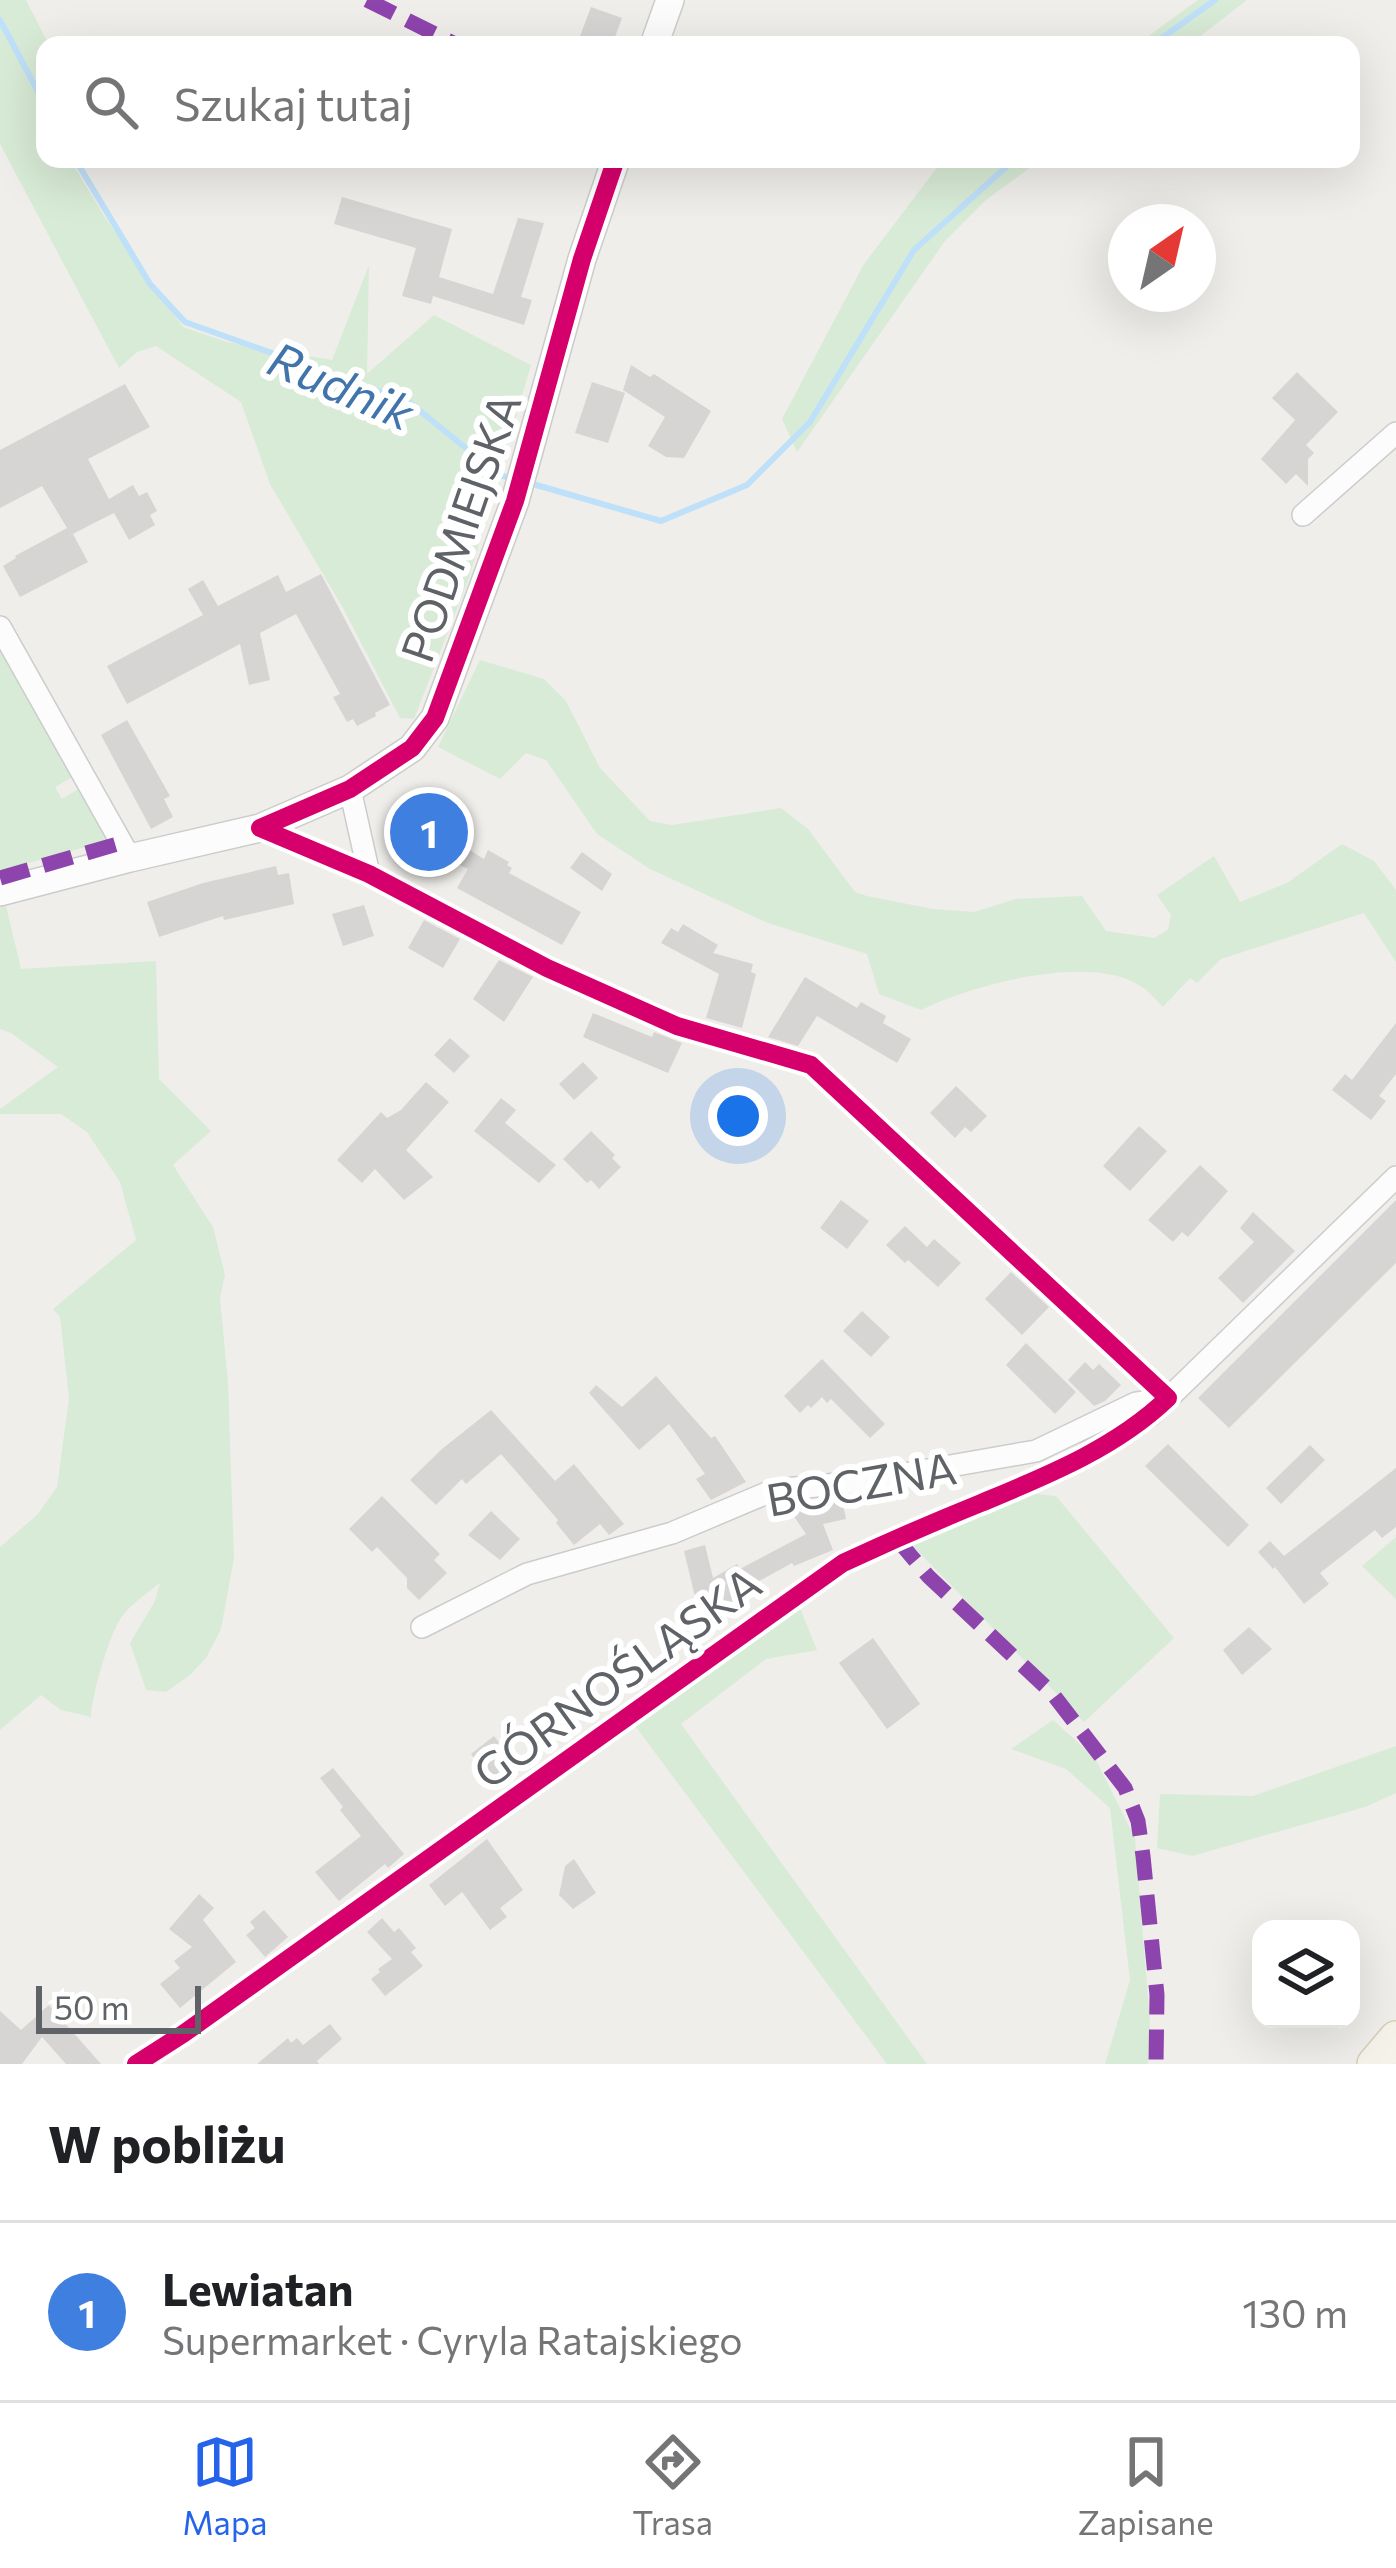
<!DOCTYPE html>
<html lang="pl">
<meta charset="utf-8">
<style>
body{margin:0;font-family:Commissioner,sans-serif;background:#f6f6f6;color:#202124}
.controls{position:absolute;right:36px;bottom:36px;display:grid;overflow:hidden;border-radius:24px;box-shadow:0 12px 48px #0002}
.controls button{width:108px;height:108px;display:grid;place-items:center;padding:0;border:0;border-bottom:3px solid #e0e0e0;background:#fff;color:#202124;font:60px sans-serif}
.compass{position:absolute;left:1108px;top:204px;width:108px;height:108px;border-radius:50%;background:#fff;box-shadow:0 12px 48px #0002;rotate:34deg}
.scale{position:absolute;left:36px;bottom:30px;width:165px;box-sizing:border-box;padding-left:12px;border:6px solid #5f6368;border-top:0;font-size:33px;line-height:42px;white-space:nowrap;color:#5f6368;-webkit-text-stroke:9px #fff;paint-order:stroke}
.you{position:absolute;left:738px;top:1116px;width:42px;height:42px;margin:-30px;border:9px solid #fff;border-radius:50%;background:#1a73e8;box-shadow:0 0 0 18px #1a73e833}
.badge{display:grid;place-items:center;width:78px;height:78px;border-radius:50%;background:#2563eb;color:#fff;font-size:39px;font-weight:700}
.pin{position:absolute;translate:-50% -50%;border:6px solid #fff;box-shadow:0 3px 12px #0006}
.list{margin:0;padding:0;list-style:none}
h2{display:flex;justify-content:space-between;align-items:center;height:156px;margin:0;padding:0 48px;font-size:51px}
h2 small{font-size:39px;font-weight:400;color:#757577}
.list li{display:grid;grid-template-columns:78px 1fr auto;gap:36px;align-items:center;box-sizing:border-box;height:180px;padding:0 48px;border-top:3px solid #e0e0e0}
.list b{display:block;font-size:45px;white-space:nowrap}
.list p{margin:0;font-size:39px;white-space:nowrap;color:#757577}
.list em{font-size:39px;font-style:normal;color:#757577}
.icon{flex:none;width:66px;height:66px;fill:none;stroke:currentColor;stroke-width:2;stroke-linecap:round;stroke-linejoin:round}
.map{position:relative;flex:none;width:1396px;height:2064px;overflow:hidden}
.search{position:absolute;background:#fff;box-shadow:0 12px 48px #0002;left:36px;right:36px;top:36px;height:132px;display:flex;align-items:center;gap:30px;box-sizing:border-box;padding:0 42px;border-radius:24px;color:#757577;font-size:45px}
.sheet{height:336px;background:#fff}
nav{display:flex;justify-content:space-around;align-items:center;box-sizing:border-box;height:168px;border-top:3px solid #e0e0e0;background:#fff;font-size:33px;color:#757577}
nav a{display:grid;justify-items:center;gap:6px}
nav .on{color:#2563eb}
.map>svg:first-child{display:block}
</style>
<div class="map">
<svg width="1396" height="2064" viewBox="0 0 1396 2064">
<rect width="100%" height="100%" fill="#efeeea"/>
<!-- green -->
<path fill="#d8ebd6" d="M 0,0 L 26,0 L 49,45 L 45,45 L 45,159 L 70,159 L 104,216 L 183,327 L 227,342 L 332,360 L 369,265 L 367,374 L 434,315 L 531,365 L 469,578 L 414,719 L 400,718 L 343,608 L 270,484 L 241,402 L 156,346 L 137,352 L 119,368 L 0,144 Z
M 1198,0 L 1247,0 L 1189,45 L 1136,45 Z
M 953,159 L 1042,159 L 986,200 L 945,241 L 797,452 L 782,419 L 864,264 L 939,165 Z
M 0,638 L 76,775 L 55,787 L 62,799 L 83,786 L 113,839 L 0,871 Z
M 480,660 L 544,679 L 566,701 L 600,768 L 650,821 L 672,825 L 781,808 L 808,829 L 855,892 L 867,896 L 933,909 L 974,912 L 1016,899 L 1082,896 L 1106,931 L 1154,938 L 1168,930 L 1171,915 L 1157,895 L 1214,856 L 1240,902 L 1287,883 L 1342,844 L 1374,861 L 1396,890 L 1396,962 L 1364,913 L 1221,959 L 1197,983 L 1190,978 L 1163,1007 C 1157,1001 1150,992 1142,987 C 1091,952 972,985 921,1010 L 879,994 L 867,954 L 768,923 L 650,869 L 597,834 L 546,760 L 526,753 L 500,779 L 438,747 Z
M 6,906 L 21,969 L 156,961 L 159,1079 L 211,1131 L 173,1165 L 213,1227 L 225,1275 L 220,1298 L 228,1383 L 234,1558 L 221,1629 L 206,1658 L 190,1675 L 166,1692 L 146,1690 L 130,1643 L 155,1601 L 160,1583 C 146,1594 126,1607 118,1623 C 107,1643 92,1695 91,1717 L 61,1710 L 41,1695 L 0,1730 L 0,1547 L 37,1515 L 57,1487 L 69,1398 L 60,1317 L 53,1309 L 136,1240 L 120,1182 L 87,1132 L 61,1114 L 0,1114 L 0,1109 L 58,1067 L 11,1033 L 0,1029 L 0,908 Z
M 1028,1493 L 1056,1496 L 1174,1638 L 1084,1722 L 910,1543 Z
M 1396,1537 L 1396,1599 L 1362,1566 Z
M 798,1603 L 817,1650 L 766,1659 L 681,1724 L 927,2064 L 887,2064 L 633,1723 Z
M 1053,1720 L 1095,1758 L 1135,1838 L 1150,2023 L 1148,2064 L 1105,2064 L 1130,1980 L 1110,1808 L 1066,1769 L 1011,1749 Z
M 1396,1746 L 1396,1793 L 1365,1807 L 1192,1856 L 1157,1848 L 1160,1794 L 1253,1796 Z"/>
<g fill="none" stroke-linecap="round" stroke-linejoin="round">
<!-- stream -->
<path stroke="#bfe0f9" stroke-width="6" d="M 0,20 L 45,105
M 1152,45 L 1215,0
M 75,159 L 150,284 L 185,322 L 409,402 L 499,475 L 513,479
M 526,482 L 661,521 L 747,485 L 810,422 L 914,250 L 1015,159"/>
</g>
<!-- building -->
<path fill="#d6d5d3" d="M 591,7 L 622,18 L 612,45 L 597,45 L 579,39 Z
M 342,197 L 452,229 L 439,277 L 493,294 L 518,218 L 544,223 L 521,297 L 532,300 L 524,325 L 433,296 L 431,304 L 402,296 L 416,248 L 334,224 Z
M 631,365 L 650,377 L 654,374 L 711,411 L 684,458 L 666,457 L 648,446 L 665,417 L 623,390 Z
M 1297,372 L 1338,412 L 1306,445 L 1314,453 L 1308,459 L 1308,486 L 1296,474 L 1286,484 L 1261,459 L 1295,420 L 1272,398 Z
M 592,382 L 625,393 L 608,443 L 575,433 Z
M 125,384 L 150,427 L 88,459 L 109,499 L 133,485 L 139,496 L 147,492 L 157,511 L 150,515 L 155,525 L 129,540 L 114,513 L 94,523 L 73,534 L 88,562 L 20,597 L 3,566 L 16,558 L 15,556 L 67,528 L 42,486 L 0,508 L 0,450 Z
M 321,574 L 390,705 L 375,713 L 376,716 L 357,726 L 353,719 L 347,722 L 333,697 L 340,694 L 296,614 L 260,633 L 270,680 L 249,685 L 240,644 L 127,704 L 107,666 L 203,615 L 188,589 L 203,580 L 218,606 L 278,575 L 286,592 Z
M 127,720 L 170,796 L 164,799 L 173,817 L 151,829 L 101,735 Z
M 415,812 L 435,824 L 438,818 L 454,827 L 449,837 L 484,859 L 488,850 L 509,862 L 507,865 L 512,868 L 509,873 L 581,912 L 562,945 L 457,888 L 468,869 L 403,838 Z
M 582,852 L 612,874 L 602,891 L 570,868 Z
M 276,866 L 278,875 L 289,873 L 294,904 L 224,920 L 223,916 L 159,937 L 147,902 L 203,883 Z
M 364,905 L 374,936 L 343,946 L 332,914 Z
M 424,920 L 460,939 L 443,968 L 408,948 Z
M 683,924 L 718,945 L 713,953 L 753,964 L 751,972 L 756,974 L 742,1028 L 706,1018 L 719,974 L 661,943 L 671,928 L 678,932 Z
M 499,960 L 533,977 L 504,1022 L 473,999 Z
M 805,977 L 857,1008 L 861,1002 L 886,1016 L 883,1023 L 911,1039 L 897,1063 L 817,1016 L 798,1046 L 768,1037 Z
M 593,1013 L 652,1037 L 654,1032 L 682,1043 L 668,1073 L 583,1037 Z
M 1396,1023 L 1396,1074 L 1379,1096 L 1386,1101 L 1371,1120 L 1332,1090 L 1345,1074 L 1352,1080 Z
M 450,1038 L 470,1056 L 454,1073 L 434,1055 Z
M 583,1062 L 598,1078 L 574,1100 L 559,1084 Z
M 426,1082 L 449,1102 L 406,1150 L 433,1177 L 404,1200 L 375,1169 L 362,1183 L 337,1160 L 381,1112 L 387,1118 L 401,1110 Z
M 956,1086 L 987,1116 L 971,1132 L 965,1127 L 955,1138 L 930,1113 Z
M 501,1098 L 516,1110 L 505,1123 L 556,1165 L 539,1183 L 474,1131 Z
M 1139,1126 L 1167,1151 L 1130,1191 L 1103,1166 Z
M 591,1131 L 615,1155 L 612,1158 L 621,1167 L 599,1189 L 591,1180 L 587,1183 L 563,1159 Z
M 1200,1165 L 1228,1191 L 1188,1237 L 1182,1232 L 1173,1242 L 1148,1220 Z
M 841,1200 L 869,1221 L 847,1249 L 820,1228 Z
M 1396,1200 L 1396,1263 L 1229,1428 L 1198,1398 Z
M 1253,1212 L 1295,1251 L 1243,1303 L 1218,1278 L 1254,1242 L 1240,1228 Z
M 905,1226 L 927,1247 L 934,1239 L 961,1263 L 938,1287 L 908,1260 L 905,1263 L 886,1245 Z
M 1011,1272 L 1049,1307 L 1022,1335 L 985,1299 Z
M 862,1311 L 890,1337 L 871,1357 L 843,1331 Z
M 1026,1343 L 1076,1392 L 1055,1414 L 1006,1365 Z
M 822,1359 L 885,1424 L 870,1438 L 831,1399 L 827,1403 L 822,1397 L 811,1408 L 808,1405 L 800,1413 L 784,1396 Z
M 1085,1362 L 1093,1370 L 1099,1364 L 1121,1385 L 1105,1401 L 1094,1406 L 1068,1380 Z
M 656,1376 L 711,1438 L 715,1436 L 746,1482 L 711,1500 L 696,1479 L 705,1474 L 669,1424 L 639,1450 L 589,1393 L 596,1385 L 622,1407 Z
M 491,1410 L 555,1481 L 574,1464 L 624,1524 L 609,1535 L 600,1524 L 574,1545 L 556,1523 L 558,1520 L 501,1454 L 466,1484 L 462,1479 L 436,1505 L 410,1480 L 442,1449 Z
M 1168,1444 L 1249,1525 L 1228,1547 L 1145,1466 Z
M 1310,1445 L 1325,1460 L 1281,1504 L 1266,1488 Z
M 1396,1468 L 1396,1527 L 1382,1538 L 1375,1530 L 1320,1573 L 1329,1584 L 1304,1604 L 1275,1567 L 1273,1569 L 1258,1552 L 1270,1541 L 1284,1556 Z
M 382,1496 L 440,1554 L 434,1560 L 447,1573 L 419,1600 L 407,1588 L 407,1578 L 377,1547 L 372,1552 L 349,1529 Z
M 842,1499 L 846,1519 L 823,1524 L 833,1550 L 794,1566 L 792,1563 L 750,1586 L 753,1592 L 724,1607 L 716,1591 L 696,1601 L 684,1551 L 705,1545 L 713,1578 L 737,1564 L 740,1569 L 806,1534 L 791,1512 L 824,1500 Z
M 491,1511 L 520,1539 L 500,1560 L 468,1535 Z
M 1249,1627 L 1272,1649 L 1242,1675 L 1223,1650 Z
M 873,1638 L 920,1704 L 887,1729 L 839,1663 Z
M 494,1736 L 517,1766 L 493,1784 L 471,1754 Z
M 333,1768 L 404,1854 L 388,1868 L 385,1864 L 339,1901 L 315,1872 L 361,1836 L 340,1810 L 343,1807 L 320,1778 Z
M 487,1839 L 523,1890 L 500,1908 L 507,1917 L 490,1930 L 462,1892 L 445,1906 L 429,1885 Z
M 574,1859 L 596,1893 L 573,1909 L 559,1895 L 565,1866 Z
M 199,1894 L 214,1908 L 203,1920 L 236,1962 L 180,2008 L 160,1984 L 180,1968 L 174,1961 L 192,1947 L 169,1929 Z
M 264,1910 L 288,1937 L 265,1957 L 246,1935 L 255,1928 L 250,1922 Z
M 382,1918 L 394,1932 L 399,1928 L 416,1948 L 411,1952 L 423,1966 L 385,1996 L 371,1979 L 380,1972 L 378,1969 L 392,1959 L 367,1932 Z
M 49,2005 L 101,2064 L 66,2064 L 42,2037 L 22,2064 L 0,2064 L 0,2011 L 21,2030 Z
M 330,2024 L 342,2039 L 317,2061 L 319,2064 L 257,2064 L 288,2038 L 291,2043 L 297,2038 L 303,2045 Z"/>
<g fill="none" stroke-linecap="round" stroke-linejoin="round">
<defs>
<path id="minor" d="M 1303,515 L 1396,433
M 0,627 L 130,858
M 350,789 L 369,874
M 260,828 L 369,874 L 547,968 L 677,1026 L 811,1065 L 1168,1398
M 422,1627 L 527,1574 L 672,1533 L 774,1490 L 859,1482 L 1036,1451 L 1136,1403 L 1168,1398
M 136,2064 L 183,2034 L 843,1563 L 896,1538 L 1059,1470 L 1151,1415 L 1396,1177"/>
<path id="tertiary" d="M 654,45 L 670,0
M 0,892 L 130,858 L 260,828 L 350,789 L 412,748 L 435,718 L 515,501 L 582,259 L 616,159"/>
<path id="primary" d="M 1374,2064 L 1396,2038"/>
</defs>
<!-- minor casing -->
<use href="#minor" stroke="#cbcccc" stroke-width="24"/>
<!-- tertiary casing -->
<use href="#tertiary" stroke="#cbcccc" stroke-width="30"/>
<!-- primary casing -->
<use href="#primary" stroke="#d7ceb8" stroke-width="36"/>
<!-- minor -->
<use href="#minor" stroke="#fdfcfc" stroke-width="21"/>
<!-- tertiary -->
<use href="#tertiary" stroke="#fdfcfc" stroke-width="27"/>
<!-- primary -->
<use href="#primary" stroke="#f4f2e9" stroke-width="33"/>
<!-- quiet -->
<path stroke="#8e44ad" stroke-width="15" stroke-dasharray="30 15" stroke-linecap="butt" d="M 367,0 L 457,45
M 554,159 L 557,165
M 0,878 L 121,843
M 896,1538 L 928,1576 L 1052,1693 L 1125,1788 L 1138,1821 L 1143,1856 L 1157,1995 L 1156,2064"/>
<defs>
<path id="cycleway" d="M 260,828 L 350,789 L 412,748 L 435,718 L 515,501 L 582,259 L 616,159
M 136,2064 L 183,2034 L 843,1563 C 888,1542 934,1522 981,1503 C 1046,1476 1116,1448 1168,1398 L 811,1065 L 677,1026 L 547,968 L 369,874 L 260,828"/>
</defs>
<!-- cycleway casing -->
<use href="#cycleway" stroke="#fff" stroke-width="26"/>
<!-- cycleway -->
<use href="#cycleway" stroke="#d6006c" stroke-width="18"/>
</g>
<g text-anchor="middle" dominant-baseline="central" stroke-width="12" stroke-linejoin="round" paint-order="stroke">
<!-- street labels -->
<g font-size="45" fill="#5f6368" stroke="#fff">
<text transform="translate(459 527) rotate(-71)">PODMIEJSKA</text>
<text transform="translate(861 1482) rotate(-10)">BOCZNA</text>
<text transform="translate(616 1676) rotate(-36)">GÓRNOŚLĄSKA</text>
</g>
<!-- water labels -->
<g font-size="48" font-style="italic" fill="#4174aa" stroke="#fff">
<text transform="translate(342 384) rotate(23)">Rudnik</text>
</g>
</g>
</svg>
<div class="controls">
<button><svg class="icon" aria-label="layers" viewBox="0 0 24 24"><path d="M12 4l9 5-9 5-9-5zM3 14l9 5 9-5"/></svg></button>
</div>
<svg class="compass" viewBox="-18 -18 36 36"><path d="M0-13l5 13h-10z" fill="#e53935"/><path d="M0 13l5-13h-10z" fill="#757577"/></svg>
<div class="scale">50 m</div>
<div class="you"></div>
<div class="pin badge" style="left:429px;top:832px;background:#3f7fe0">1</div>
<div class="search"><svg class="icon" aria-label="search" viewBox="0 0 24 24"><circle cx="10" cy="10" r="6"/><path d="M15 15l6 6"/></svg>Szukaj tutaj</div>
</div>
<section class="sheet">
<h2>W pobliżu<small></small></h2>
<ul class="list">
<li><span class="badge" style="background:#3f7fe0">1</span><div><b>Lewiatan</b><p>Supermarket · Cyryla Ratajskiego</p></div><em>130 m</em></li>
</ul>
</section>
<nav>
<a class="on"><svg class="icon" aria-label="map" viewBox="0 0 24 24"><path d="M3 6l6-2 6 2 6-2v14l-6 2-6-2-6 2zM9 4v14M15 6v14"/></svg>Mapa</a>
<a><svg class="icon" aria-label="directions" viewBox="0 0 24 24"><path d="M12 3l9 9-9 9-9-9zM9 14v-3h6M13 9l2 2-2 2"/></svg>Trasa</a>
<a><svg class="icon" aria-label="saved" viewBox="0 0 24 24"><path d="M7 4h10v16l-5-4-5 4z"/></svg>Zapisane</a>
</nav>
